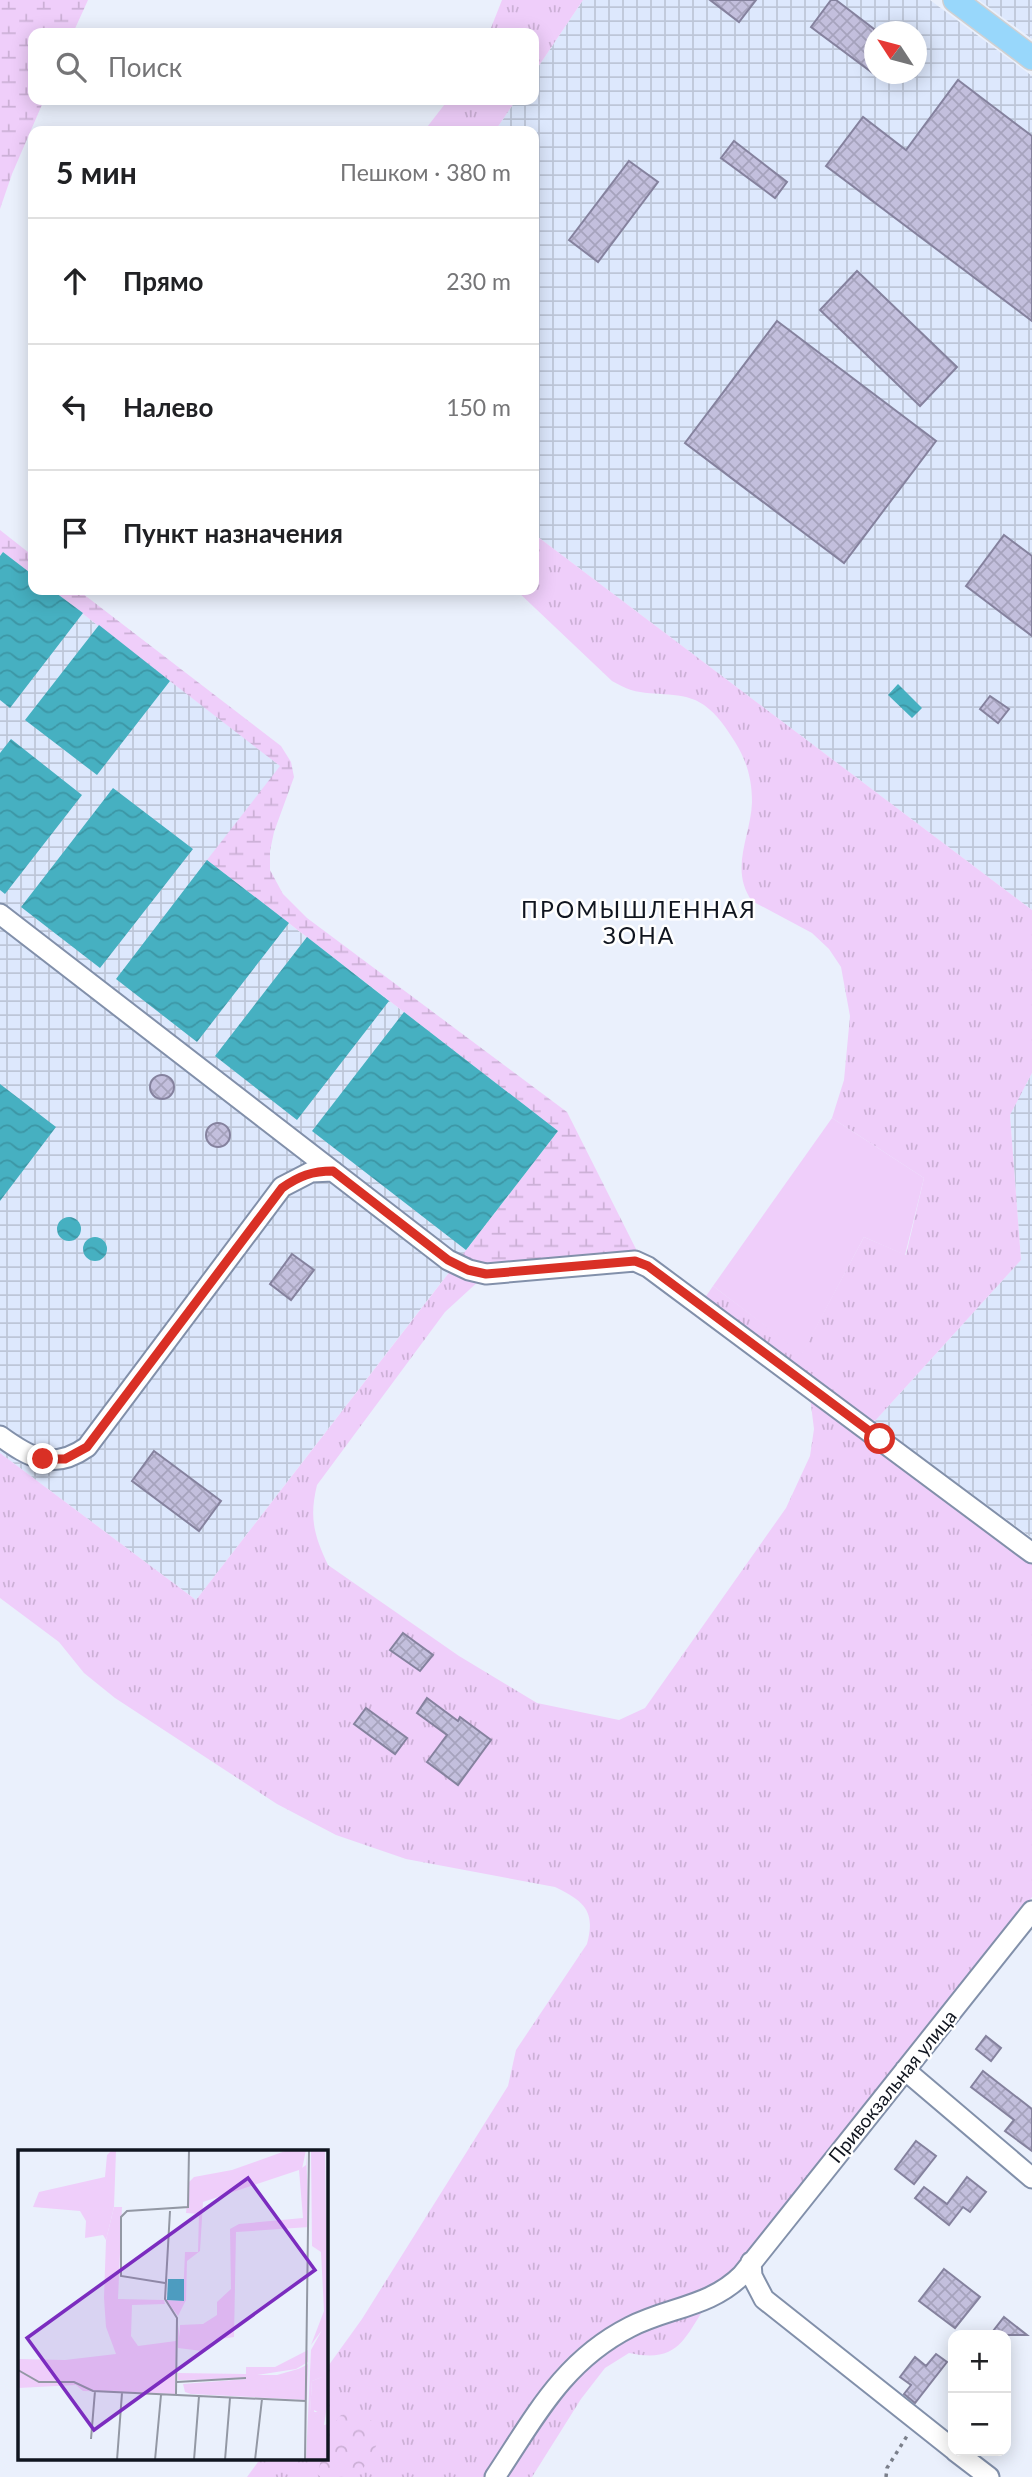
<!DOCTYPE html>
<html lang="ru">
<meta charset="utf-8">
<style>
body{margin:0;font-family:Lato,sans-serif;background:#f6f6f6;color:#202124}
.controls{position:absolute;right:21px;bottom:21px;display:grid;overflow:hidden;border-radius:14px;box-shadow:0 4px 18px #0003}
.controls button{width:63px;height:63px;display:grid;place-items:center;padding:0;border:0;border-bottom:2px solid #e0e0e0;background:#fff;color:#202124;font:35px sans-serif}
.compass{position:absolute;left:864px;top:21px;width:63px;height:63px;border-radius:50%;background:#fff;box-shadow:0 4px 18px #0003;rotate:306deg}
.stop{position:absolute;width:21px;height:21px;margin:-16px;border:5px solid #d93025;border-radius:50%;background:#fff}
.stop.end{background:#d93025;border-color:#fff;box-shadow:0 2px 7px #0008}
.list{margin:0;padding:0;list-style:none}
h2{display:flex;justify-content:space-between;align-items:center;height:91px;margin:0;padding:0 28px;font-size:30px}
h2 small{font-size:23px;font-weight:400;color:#757577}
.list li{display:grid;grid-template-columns:46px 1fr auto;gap:21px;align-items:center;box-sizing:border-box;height:126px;padding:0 28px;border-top:2px solid #e0e0e0}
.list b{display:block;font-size:26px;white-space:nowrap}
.list em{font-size:23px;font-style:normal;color:#757577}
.icon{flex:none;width:38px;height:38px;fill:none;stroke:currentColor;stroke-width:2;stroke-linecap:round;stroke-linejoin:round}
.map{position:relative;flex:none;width:1032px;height:2477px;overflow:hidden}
.search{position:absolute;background:#fff;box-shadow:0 4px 18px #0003;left:28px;top:28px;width:511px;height:77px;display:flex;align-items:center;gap:18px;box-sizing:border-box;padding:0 24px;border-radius:14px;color:#757577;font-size:26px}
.panel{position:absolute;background:#fff;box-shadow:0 4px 18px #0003;left:28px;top:126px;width:511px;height:469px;border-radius:14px}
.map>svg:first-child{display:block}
</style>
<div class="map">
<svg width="1032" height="2477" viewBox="0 0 1032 2477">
<defs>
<pattern id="industrial-grid" width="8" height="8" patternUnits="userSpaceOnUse" patternTransform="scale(1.75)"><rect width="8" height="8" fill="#dde8fd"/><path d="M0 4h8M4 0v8" fill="none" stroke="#bdc6d8"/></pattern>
<pattern id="grass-tufts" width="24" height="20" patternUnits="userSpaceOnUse" patternTransform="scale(1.75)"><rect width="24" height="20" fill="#efcefa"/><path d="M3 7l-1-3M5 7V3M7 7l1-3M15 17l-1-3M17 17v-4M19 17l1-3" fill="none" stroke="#ccb0d6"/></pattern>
<pattern id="forest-crowns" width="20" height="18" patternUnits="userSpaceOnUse" patternTransform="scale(1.75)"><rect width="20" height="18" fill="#efcefa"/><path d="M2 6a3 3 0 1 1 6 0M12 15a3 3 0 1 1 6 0" fill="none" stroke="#ccb0d6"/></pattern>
<pattern id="wetland-marsh" width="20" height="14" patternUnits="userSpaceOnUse" patternTransform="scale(1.75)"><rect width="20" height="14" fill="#efcefa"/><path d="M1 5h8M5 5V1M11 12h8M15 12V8" fill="none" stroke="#ccb0d6"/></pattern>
<pattern id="water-waves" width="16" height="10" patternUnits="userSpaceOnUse" patternTransform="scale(1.75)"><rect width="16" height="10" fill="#46b0c1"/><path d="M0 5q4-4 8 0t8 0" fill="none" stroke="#3c96a5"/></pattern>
<pattern id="building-cross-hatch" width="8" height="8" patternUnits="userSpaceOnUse" patternTransform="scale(1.75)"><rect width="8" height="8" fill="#c3bfdd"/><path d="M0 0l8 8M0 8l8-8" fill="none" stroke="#a6a3bd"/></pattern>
</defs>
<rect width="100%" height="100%" fill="#eaf0fc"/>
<!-- industrial -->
<path fill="url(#industrial-grid)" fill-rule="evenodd" d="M 583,0 L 930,0 L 1032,76 L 1032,910 L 534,534 L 534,131 L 495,131 L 516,100 L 534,100 L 534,73 ZM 874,32 L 916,32 L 916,74 L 874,74 Z
M 979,0 L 1032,0 L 1032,39 Z
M 0,556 L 33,575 L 33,590 L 52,590 L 281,766 L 208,861 L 558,1131 L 196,1600 L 0,1453 Z
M 1032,1073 L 1032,1538 L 874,1422 L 1021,1260 L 1010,1114 Z"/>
<!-- grass -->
<path fill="url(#grass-tufts)" d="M 502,0 L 583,0 L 534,73 L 534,33 L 489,33 Z
M 448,100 L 516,100 L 495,131 L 424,131 Z
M 534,534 L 1032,910 L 1032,1073 L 1010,1115 L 1021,1260 L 874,1422 L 704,1299 L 713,1286 L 802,1353 L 864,1237 L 906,1255 L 924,1178 L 832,1118 L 844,1080 L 850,1016 L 841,967 L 829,949 L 812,933 L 752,901 C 729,869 751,836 752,802 C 752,780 747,761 735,742 C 726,728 718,715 704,705 C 683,690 655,697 631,690 C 625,688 618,684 612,681 L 516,590 L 534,590 Z
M 451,1270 L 481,1279 L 445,1312 L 317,1485 C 309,1518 314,1535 328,1565 L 459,1656 L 537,1703 L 619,1720 L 645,1708 L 786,1508 L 810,1456 L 814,1429 L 810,1397 L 1032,1564 L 1032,1897 L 705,2307 C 683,2342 676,2363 629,2353 L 605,2368 L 581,2399 L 532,2477 L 247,2477 L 261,2458 L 326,2458 L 326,2369 L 362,2319 L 508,2086 L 516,2050 L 587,1944 C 596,1911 584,1901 555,1887 L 406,1859 L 336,1835 L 277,1804 L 115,1698 L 84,1673 L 59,1642 L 0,1598 L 0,1453 L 196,1600 Z"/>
<!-- forest -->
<path fill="url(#forest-crowns)" d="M 356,2412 L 372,2421 L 380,2435 L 373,2454 L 357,2477 L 321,2477 L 318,2475 L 321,2458 L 326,2458 L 327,2432 L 341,2415 Z"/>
<!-- wetland -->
<path fill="url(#wetland-marsh)" d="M 0,0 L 88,0 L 73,33 L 33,33 L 33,100 L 44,100 L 12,174 L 0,209 Z
M 0,530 L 33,556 L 33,575 L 3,552 L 0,556 Z
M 52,590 L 78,590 L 281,746 L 291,762 L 294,777 L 274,832 L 270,851 L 270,870 L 283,894 L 307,918 L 567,1112 L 638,1253 L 495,1268 L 460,1258 L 558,1131 L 207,860 L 280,766 Z"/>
<!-- green -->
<path fill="#efcefa" d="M 832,1118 L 924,1178 L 905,1255 L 864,1237 L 802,1354 L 713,1286 Z"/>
<!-- water -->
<path fill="url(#water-waves)" d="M 3,552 L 33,575 L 33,590 L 52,590 L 83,613 L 10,708 L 0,700 L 0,556 Z
M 99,625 L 170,681 L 97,775 L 25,720 Z
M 898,684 L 922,708 L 912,718 L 888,695 Z
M 11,739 L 82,795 L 5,894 L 0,890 L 0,753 Z
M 113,788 L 193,849 L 100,968 L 21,907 Z
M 207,860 L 289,923 L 197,1042 L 116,979 Z
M 307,937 L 389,1001 L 297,1120 L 215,1056 Z
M 404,1012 L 558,1131 L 466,1250 L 312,1131 Z
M 0,1084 L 56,1127 L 0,1201 Z
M57 1229a12 12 0 1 1 24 0a12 12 0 1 1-24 0Z
M83 1249a12 12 0 1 1 24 0a12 12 0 1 1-24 0Z"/>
<!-- building -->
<path fill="url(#building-cross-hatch)" stroke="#85829e" stroke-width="2" d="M 710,0 L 756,0 L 739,22 Z
M 831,0 L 836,0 L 874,29 L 874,74 L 811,27 Z
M 958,80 L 1032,136 L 1032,321 L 826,166 L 863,117 L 906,150 Z
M 734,141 L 787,182 L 775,198 L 721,158 Z
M 629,161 L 658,182 L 598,262 L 569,240 Z
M 857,271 L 957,367 L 920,406 L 820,310 Z
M 777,321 L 936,441 L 844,563 L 685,443 Z
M 1004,535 L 1032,556 L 1032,636 L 966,586 Z
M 990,696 L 1009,709 L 998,723 L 980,709 Z
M150 1087a12 12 0 1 1 24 0a12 12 0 1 1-24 0Z
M206 1135a12 12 0 1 1 24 0a12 12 0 1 1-24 0Z
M 292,1254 L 314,1270 L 291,1300 L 270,1284 Z
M 154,1451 L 221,1501 L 199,1531 L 132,1481 Z
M 403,1633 L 433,1655 L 420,1671 L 390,1650 Z
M 427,1698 L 458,1721 L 460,1717 L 491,1740 L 458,1785 L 427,1762 L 447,1735 L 417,1713 Z
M 366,1708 L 407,1738 L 395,1754 L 354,1724 Z
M 986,2036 L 1001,2048 L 991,2061 L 976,2049 Z
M 983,2071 L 1032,2109 L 1032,2151 L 1005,2131 L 1014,2120 L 971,2087 Z
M 916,2141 L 936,2156 L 914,2184 L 895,2169 Z
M 967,2177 L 986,2192 L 970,2212 L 963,2207 L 949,2225 L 915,2198 L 924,2187 L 947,2204 Z
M 944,2269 L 980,2297 L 955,2328 L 919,2301 Z
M 1004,2317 L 1027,2335 L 990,2335 Z
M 936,2354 L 947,2362 L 915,2403 L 904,2394 L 911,2385 L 900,2377 L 915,2357 L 926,2366 Z"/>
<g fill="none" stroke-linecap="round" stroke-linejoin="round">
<defs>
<path id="minor" d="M 0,914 L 448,1260 L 469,1270 L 486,1274 L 635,1261 L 648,1267 L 1032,1553
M 0,1436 C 30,1458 53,1471 87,1447 L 282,1187 L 311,1172 L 333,1171
M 905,2070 L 1032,2178
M 751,2262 L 752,2276 L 764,2299 L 953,2449
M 955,2451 L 989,2477
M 495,2477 C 535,2417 563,2361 630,2327 C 669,2307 710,2307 742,2275 L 1032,1911"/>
<path id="major" d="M 955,0 L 1032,58"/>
</defs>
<!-- minor casing -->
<use href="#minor" stroke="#8290aa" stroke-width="23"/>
<!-- major casing -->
<use href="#major" stroke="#cfd0d2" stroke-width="26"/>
<!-- path -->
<path stroke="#7a7f8a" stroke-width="3.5" stroke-dasharray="3.5 5" stroke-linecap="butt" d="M 886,2477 L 887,2468 L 907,2436"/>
<!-- minor -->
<use href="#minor" stroke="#fff" stroke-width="19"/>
<!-- major -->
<use href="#major" stroke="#98d7fb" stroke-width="23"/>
</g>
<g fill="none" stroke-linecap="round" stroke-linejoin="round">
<!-- route -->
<path stroke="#d93025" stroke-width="9" d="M 43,1459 L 65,1459 L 87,1447 L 282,1188 C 299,1176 312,1171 333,1171 L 448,1260 L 468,1270 L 486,1274 L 635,1261 L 648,1266 L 880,1439"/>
</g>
<g text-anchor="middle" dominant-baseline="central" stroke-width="5" stroke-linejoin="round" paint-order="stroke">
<!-- street labels -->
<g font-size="19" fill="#10151f" stroke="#fff">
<text transform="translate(892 2086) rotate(-51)">Привокзальная улица</text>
</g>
<!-- quarter labels -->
<g font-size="23" letter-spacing="2" fill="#10151f" stroke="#fff">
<text x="639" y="909">ПРОМЫШЛЕННАЯ<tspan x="639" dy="26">ЗОНА</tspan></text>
</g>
</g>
<!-- overview -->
<g transform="translate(18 2150)">
<rect width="310" height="310" fill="#eaf0fc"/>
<path d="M 288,0 L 291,77 L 218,82 L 216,187 L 196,190 L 184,201 L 160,198 L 160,175 L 162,187 L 185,186 L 185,174 L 199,165 L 199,152 L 213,139 L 212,79 L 221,74 L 285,68 L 281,20 L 288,15 ZM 293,0 L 307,0 L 310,212 L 304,227 L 294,231 L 292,262 L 300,262 L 310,250 L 306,275 L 310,274 L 310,310 L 288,310 L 293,200 L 304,180 L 293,195 L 306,161 L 303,102 L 294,96 ZM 96,57 L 104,57 L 100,149 L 146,150 L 147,154 L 114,155 L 113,186 L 120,196 L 158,191 L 157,244 L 65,241 L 58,235 L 0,238 L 0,209 L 47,210 L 98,204 L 88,177 L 86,148 L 88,90 ZM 290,200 L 290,212 L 278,219 L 239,225 L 264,225 L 277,221 L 290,214 L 289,250 L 173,244 L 167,242 L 165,234 L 229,229 L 160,230 L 160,223 L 228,224 L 228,217 L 257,217 Z" fill="#efcefa"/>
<path d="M 309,211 L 309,251 L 303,264 L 296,260 L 298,271 L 292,262 L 294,231 L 304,227 L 300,223 L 306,222 ZM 287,217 L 286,247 L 245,246 L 257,243 L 248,239 L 252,234 L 242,235 L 245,229 Z" fill="#efcefa"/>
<path d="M 94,0 L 98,1 L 96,57 L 88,90 L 85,85 L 67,88 L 68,71 L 62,61 L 15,57 L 21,42 L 87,27 L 89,5 ZM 270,0 L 288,0 L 284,19 L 185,52 L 182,101 L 169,111 L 168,150 L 160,166 L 148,150 L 165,151 L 167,102 L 180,102 L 181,64 L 168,63 L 171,32 L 176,27 L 214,20 Z" fill="#efcefa"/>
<path d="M 185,174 L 185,187 L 162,187 L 162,175 Z" fill="#efcefa"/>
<path d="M 150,129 L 166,129 L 166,151 L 149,150 Z" fill="#46b0c1"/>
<path fill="none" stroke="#9398a4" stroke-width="2" d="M 152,61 L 147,149 L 159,168 L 158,244M 147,133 L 103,126 L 103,67 L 109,61 L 170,57 L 171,0M 0,220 L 21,232 L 56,232 L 75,241 L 288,251M 159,232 L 228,228M 73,289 L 77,241M 99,310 L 104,243M 137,310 L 143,245M 176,310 L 181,246M 207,310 L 212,248M 237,310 L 244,249M 287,310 L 291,0"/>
<path fill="#7b2cbf" fill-opacity="0.15" stroke="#7b2cbf" stroke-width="3.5" d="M 230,28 L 297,120 L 76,280 L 9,188 Z"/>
<rect width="310" height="310" fill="none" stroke="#10151f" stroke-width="3.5"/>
</g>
</svg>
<div class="controls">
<button>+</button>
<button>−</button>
</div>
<svg class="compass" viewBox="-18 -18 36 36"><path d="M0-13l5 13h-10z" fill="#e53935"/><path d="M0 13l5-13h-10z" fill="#757577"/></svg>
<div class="stop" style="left:880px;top:1439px"></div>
<div class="stop end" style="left:43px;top:1459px"></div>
<div class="search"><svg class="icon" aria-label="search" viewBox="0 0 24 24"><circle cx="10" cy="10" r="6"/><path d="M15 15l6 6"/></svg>Поиск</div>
<section class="panel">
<h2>5 мин<small>Пешком · 380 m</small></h2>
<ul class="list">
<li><svg class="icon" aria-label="ahead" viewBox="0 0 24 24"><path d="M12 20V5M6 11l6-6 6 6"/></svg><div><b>Прямо</b></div><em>230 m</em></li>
<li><svg class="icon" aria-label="left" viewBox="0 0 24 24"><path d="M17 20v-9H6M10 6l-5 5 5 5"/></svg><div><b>Налево</b></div><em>150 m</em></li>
<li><svg class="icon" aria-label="arrive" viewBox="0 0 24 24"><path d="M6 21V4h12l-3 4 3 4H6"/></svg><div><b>Пункт назначения</b></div></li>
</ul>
</section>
</div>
